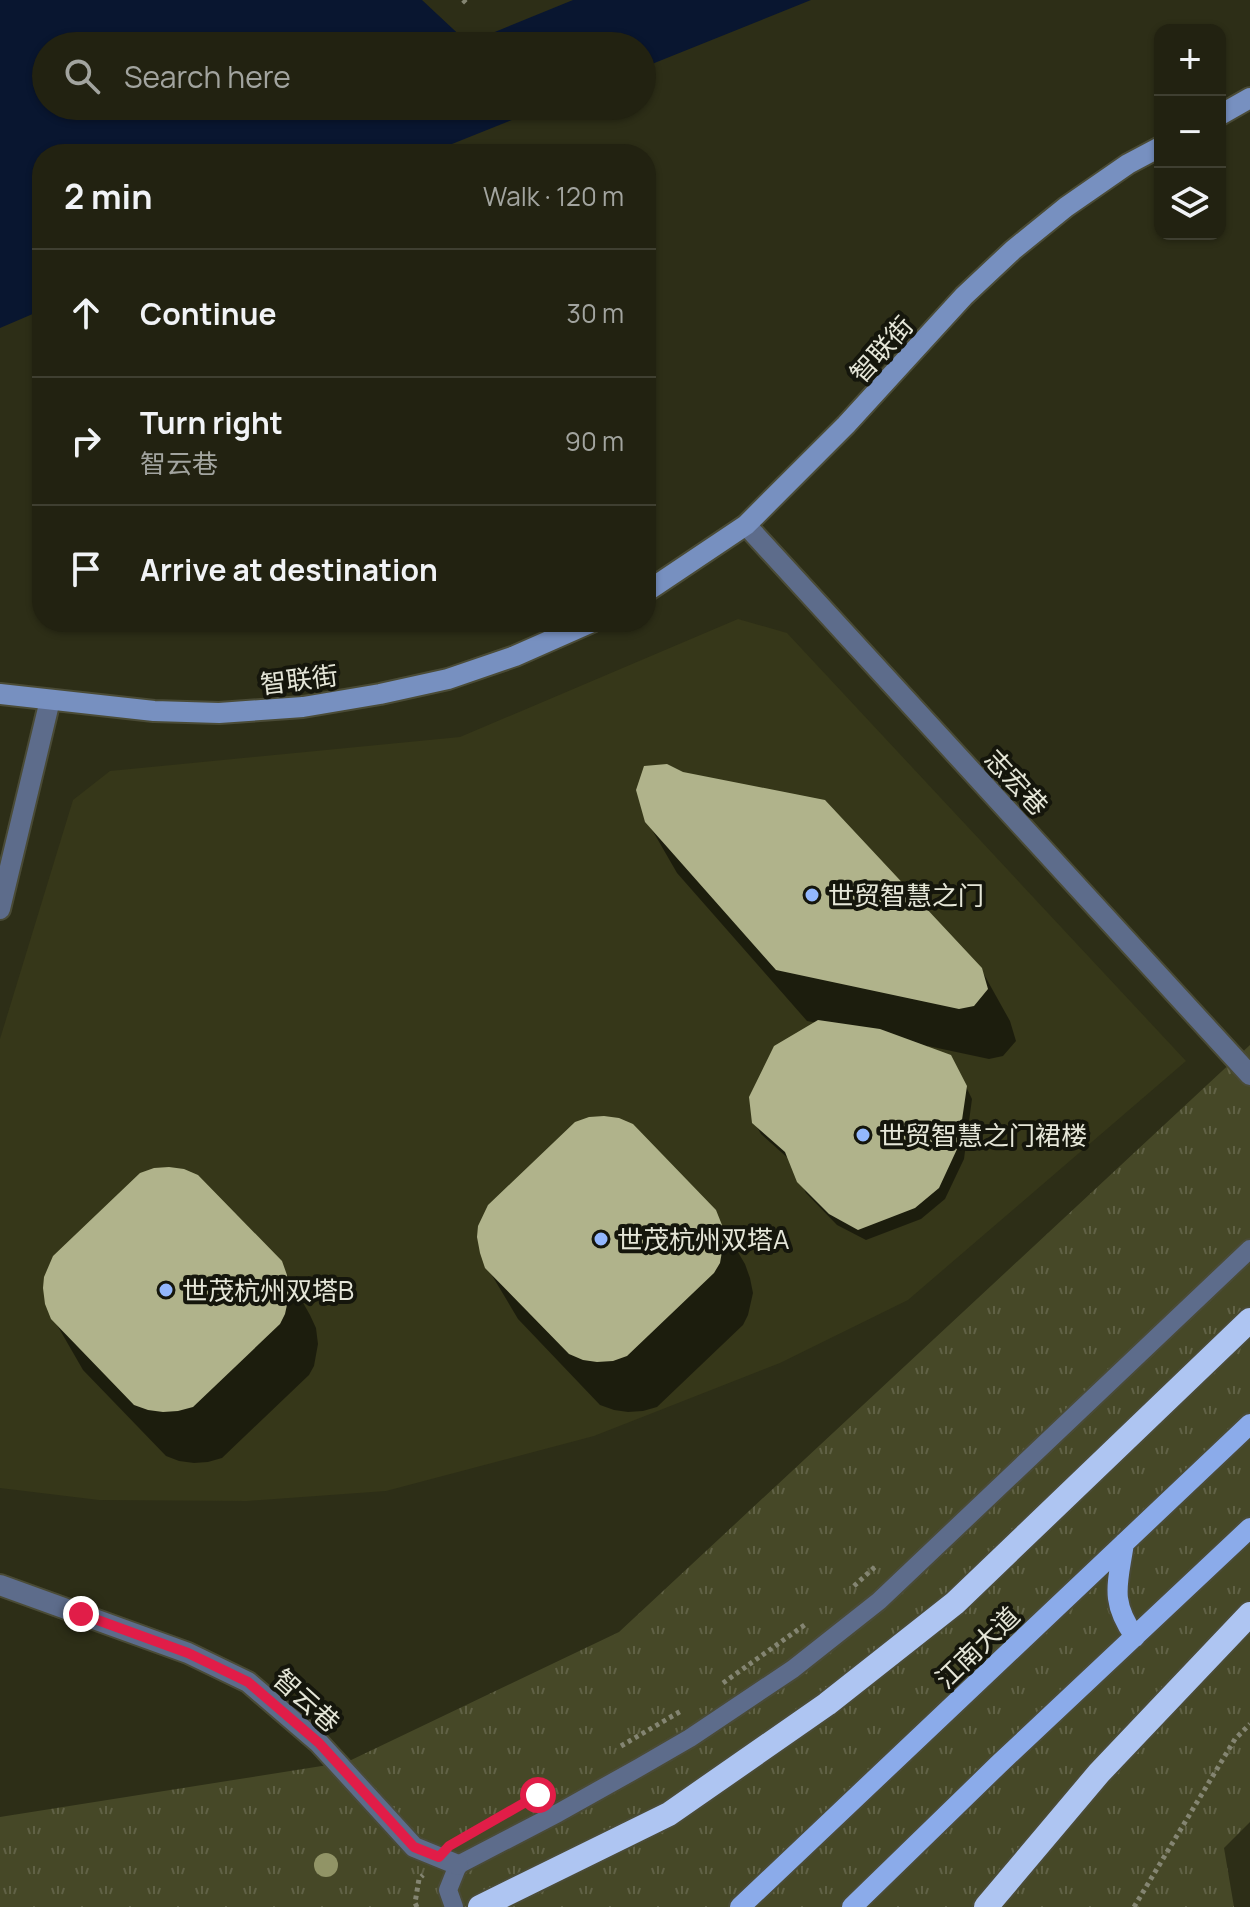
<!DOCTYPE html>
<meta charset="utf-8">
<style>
body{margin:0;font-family:Manrope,"Noto Sans SC",sans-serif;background:#2e2f1f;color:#f1f3f6}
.controls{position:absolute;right:24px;top:24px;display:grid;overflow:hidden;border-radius:16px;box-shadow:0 2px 6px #0004}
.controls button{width:72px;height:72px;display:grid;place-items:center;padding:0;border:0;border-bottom:2px solid #3f3f31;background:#221;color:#f1f3f6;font:40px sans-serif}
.stop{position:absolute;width:24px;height:24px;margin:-18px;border:6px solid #e11d48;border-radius:50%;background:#fff}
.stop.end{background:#e11d48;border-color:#fff;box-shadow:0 2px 8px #0008}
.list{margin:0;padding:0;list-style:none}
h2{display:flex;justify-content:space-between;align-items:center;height:104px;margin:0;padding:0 32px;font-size:34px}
h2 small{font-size:26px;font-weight:400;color:#a2a49f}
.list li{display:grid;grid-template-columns:52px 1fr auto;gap:24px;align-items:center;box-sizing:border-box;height:128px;padding:0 32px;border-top:2px solid #3f3f31}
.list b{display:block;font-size:30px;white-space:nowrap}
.list p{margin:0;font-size:26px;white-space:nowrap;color:#a2a49f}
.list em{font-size:26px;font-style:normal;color:#a2a49f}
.icon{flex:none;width:44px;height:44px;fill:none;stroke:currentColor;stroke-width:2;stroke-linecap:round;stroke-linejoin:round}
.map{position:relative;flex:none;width:1250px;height:1907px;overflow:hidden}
.search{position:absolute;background:#221;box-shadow:0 2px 6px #0004;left:32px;top:32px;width:624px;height:88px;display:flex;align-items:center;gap:20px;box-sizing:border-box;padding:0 28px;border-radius:44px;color:#a2a49f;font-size:30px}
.panel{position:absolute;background:#221;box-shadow:0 2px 6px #0004;left:32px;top:144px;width:624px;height:488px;border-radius:32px}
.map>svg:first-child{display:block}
</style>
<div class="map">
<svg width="1250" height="1907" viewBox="0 0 1250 1907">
<defs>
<pattern id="grass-tufts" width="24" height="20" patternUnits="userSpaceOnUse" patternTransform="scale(2)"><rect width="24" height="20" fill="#464827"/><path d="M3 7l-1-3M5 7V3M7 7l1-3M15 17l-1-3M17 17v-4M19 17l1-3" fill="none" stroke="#616246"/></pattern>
</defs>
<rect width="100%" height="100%" fill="#2d2e17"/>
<!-- built -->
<path fill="#363719" d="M 738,619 L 787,633 L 1186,1061 L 908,1300 L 780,1363 L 594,1436 L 386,1491 L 247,1501 L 99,1500 L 0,1488 L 0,1039 L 73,800 L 110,771 L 460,737 Z"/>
<!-- grass -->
<path fill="url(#grass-tufts)" d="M 1250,1045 L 1250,1822 L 1224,1848 L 1234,1907 L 0,1907 L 0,1817 L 347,1762 L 619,1632 Z"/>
<!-- water -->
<path fill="#091630" d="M 0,0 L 422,0 L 468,43 L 573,0 L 811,0 L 642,68 L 642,46 L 46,46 L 46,106 L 547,106 L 427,154 L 42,154 L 42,310 L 0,328 Z"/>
<!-- shadow -->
<path fill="#0007" d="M 647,821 L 981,969 L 1010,1021 L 1016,1041 L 1003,1056 L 989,1059 L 928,1046 L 928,1049 L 957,1068 L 972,1099 L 964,1159 L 945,1199 L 921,1219 L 866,1240 L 837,1225 L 806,1193 L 790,1160 L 761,1134 L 754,1122 L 817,1023 L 807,1021 L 677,873 Z
M 714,1212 L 745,1264 L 750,1278 L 753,1293 L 748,1315 L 743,1325 L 657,1407 L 643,1411 L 628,1412 L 614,1410 L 600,1405 L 518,1319 L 487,1267 Z
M 280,1262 L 310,1315 L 316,1328 L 318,1344 L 314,1366 L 309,1375 L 222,1458 L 208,1462 L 194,1463 L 179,1461 L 166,1456 L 83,1370 L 53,1318 Z"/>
<!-- building -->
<path fill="#b0b38b" d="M 667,764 L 683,772 L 825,800 L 982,968 L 988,989 L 974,1006 L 959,1009 L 776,970 L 645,822 L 636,790 L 644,766 Z
M 818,1020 L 880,1029 L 951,1055 L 967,1086 L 958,1147 L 939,1188 L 915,1208 L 858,1230 L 829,1214 L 797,1182 L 785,1152 L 752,1123 L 749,1097 L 774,1046 Z
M 604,1116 L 619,1118 L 633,1124 L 716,1210 L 722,1225 L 724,1240 L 720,1263 L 714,1273 L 627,1356 L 613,1361 L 597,1362 L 583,1360 L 569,1354 L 485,1268 L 480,1253 L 477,1237 L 478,1226 L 488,1205 L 575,1122 L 589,1117 Z
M 169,1167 L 184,1169 L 198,1175 L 282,1261 L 287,1275 L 290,1291 L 285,1314 L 280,1324 L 193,1407 L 178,1411 L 163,1412 L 148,1410 L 134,1405 L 51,1319 L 45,1304 L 43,1288 L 44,1277 L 53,1256 L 140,1173 L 154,1168 Z"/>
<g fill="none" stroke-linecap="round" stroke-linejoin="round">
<defs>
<path id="lane" d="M 454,1907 L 448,1890 L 458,1865 L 558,1813 L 640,1767 L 690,1738 L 793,1669 L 879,1601 L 1250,1249"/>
<path id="street" d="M 746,525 L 1250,1075
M 0,909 L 50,700
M 0,1585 L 188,1653 L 248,1682 L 319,1743 L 414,1847 L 458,1865"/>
<path id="secondary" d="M 1220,115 L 1250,98
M 646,592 L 746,525 L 846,425 L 964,296 L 1013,250 L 1066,207 L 1128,164 L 1160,147
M 0,694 L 154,711 L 219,713 L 303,707 L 380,694 L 448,679 L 515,656 L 592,622"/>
<path id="primary" d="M 1124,1543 C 1118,1584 1109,1600 1135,1637
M 740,1907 L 1250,1424
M 852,1907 L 999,1764 L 1250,1528"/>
<path id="highway" d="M 480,1907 L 669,1814 L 827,1704 L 955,1603 L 1250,1320
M 986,1907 L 1099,1773 L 1250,1614"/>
</defs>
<!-- lane casing -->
<use href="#lane" stroke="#4a4b36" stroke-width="22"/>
<!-- street casing -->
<use href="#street" stroke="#4a4b36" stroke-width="24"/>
<!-- secondary casing -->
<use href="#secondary" stroke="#4a4b36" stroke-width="24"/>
<!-- primary casing -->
<use href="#primary" stroke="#4a4b36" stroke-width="24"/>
<!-- highway casing -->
<use href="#highway" stroke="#4a4b36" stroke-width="28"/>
<!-- path -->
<path stroke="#848572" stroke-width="5" stroke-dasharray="4 4" stroke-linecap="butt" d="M 463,0 L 468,5
M 854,1586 L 877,1565
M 723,1683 L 806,1624
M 621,1746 L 681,1711
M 417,1907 L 415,1903 L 419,1879 L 423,1875
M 1134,1907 L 1235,1739 L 1250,1724"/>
<!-- lane -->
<use href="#lane" stroke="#5d6c8b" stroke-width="18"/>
<!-- street -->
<use href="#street" stroke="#5d6c8b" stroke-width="20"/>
<!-- secondary -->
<use href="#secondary" stroke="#7790c0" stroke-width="20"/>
<!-- primary -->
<use href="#primary" stroke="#8babea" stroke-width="20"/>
<!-- highway -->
<use href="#highway" stroke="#aec5f2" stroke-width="24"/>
</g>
<!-- trees -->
<circle fill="#919466" cx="326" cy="1865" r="12"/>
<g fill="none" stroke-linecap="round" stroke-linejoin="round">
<!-- route -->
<path stroke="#e11d48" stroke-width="10" d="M 81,1614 L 188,1653 L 248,1682 L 319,1743 L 414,1847 L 439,1857 L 449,1846 L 538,1795"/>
</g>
<!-- markers -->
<g fill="#93b7fd" stroke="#15160c" stroke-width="3">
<circle cx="812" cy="895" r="8"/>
<circle cx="863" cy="1135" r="8"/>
<circle cx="601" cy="1239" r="8"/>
<circle cx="166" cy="1290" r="8"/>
</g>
<g text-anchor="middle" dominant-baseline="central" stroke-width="8" stroke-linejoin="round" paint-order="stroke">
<!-- street labels -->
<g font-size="26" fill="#e5e6d8" stroke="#15160c">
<text transform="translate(881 349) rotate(-48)">智联街</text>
<text transform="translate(299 679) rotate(-7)">智联街</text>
<text transform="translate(1017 782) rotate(47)">志宏巷</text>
<text transform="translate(977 1647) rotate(-44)">江南大道</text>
<text transform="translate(307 1700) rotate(42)">智云巷</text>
</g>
<!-- poi labels -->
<g font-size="26" fill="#e5e6d8" stroke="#15160c" text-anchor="start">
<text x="828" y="895">世贸智慧之门</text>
<text x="879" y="1135">世贸智慧之门裙楼</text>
<text x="617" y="1239">世茂杭州双塔A</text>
<text x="182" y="1290">世茂杭州双塔B</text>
</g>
</g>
</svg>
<div class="controls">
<button>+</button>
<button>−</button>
<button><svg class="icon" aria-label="layers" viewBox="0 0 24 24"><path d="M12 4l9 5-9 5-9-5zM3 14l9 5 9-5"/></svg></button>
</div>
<div class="stop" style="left:538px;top:1795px"></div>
<div class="stop end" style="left:81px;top:1614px"></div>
<div class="search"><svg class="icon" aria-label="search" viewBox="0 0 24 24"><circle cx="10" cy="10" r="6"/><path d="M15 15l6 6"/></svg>Search here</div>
<section class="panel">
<h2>2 min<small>Walk · 120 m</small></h2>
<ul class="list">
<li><svg class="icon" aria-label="ahead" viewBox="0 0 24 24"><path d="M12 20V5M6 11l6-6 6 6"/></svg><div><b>Continue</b></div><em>30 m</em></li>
<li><svg class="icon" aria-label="right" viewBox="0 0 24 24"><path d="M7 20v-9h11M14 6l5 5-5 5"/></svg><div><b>Turn right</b><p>智云巷</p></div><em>90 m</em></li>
<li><svg class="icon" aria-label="arrive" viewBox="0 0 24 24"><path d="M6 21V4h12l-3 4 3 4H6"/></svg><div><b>Arrive at destination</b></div></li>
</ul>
</section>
</div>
